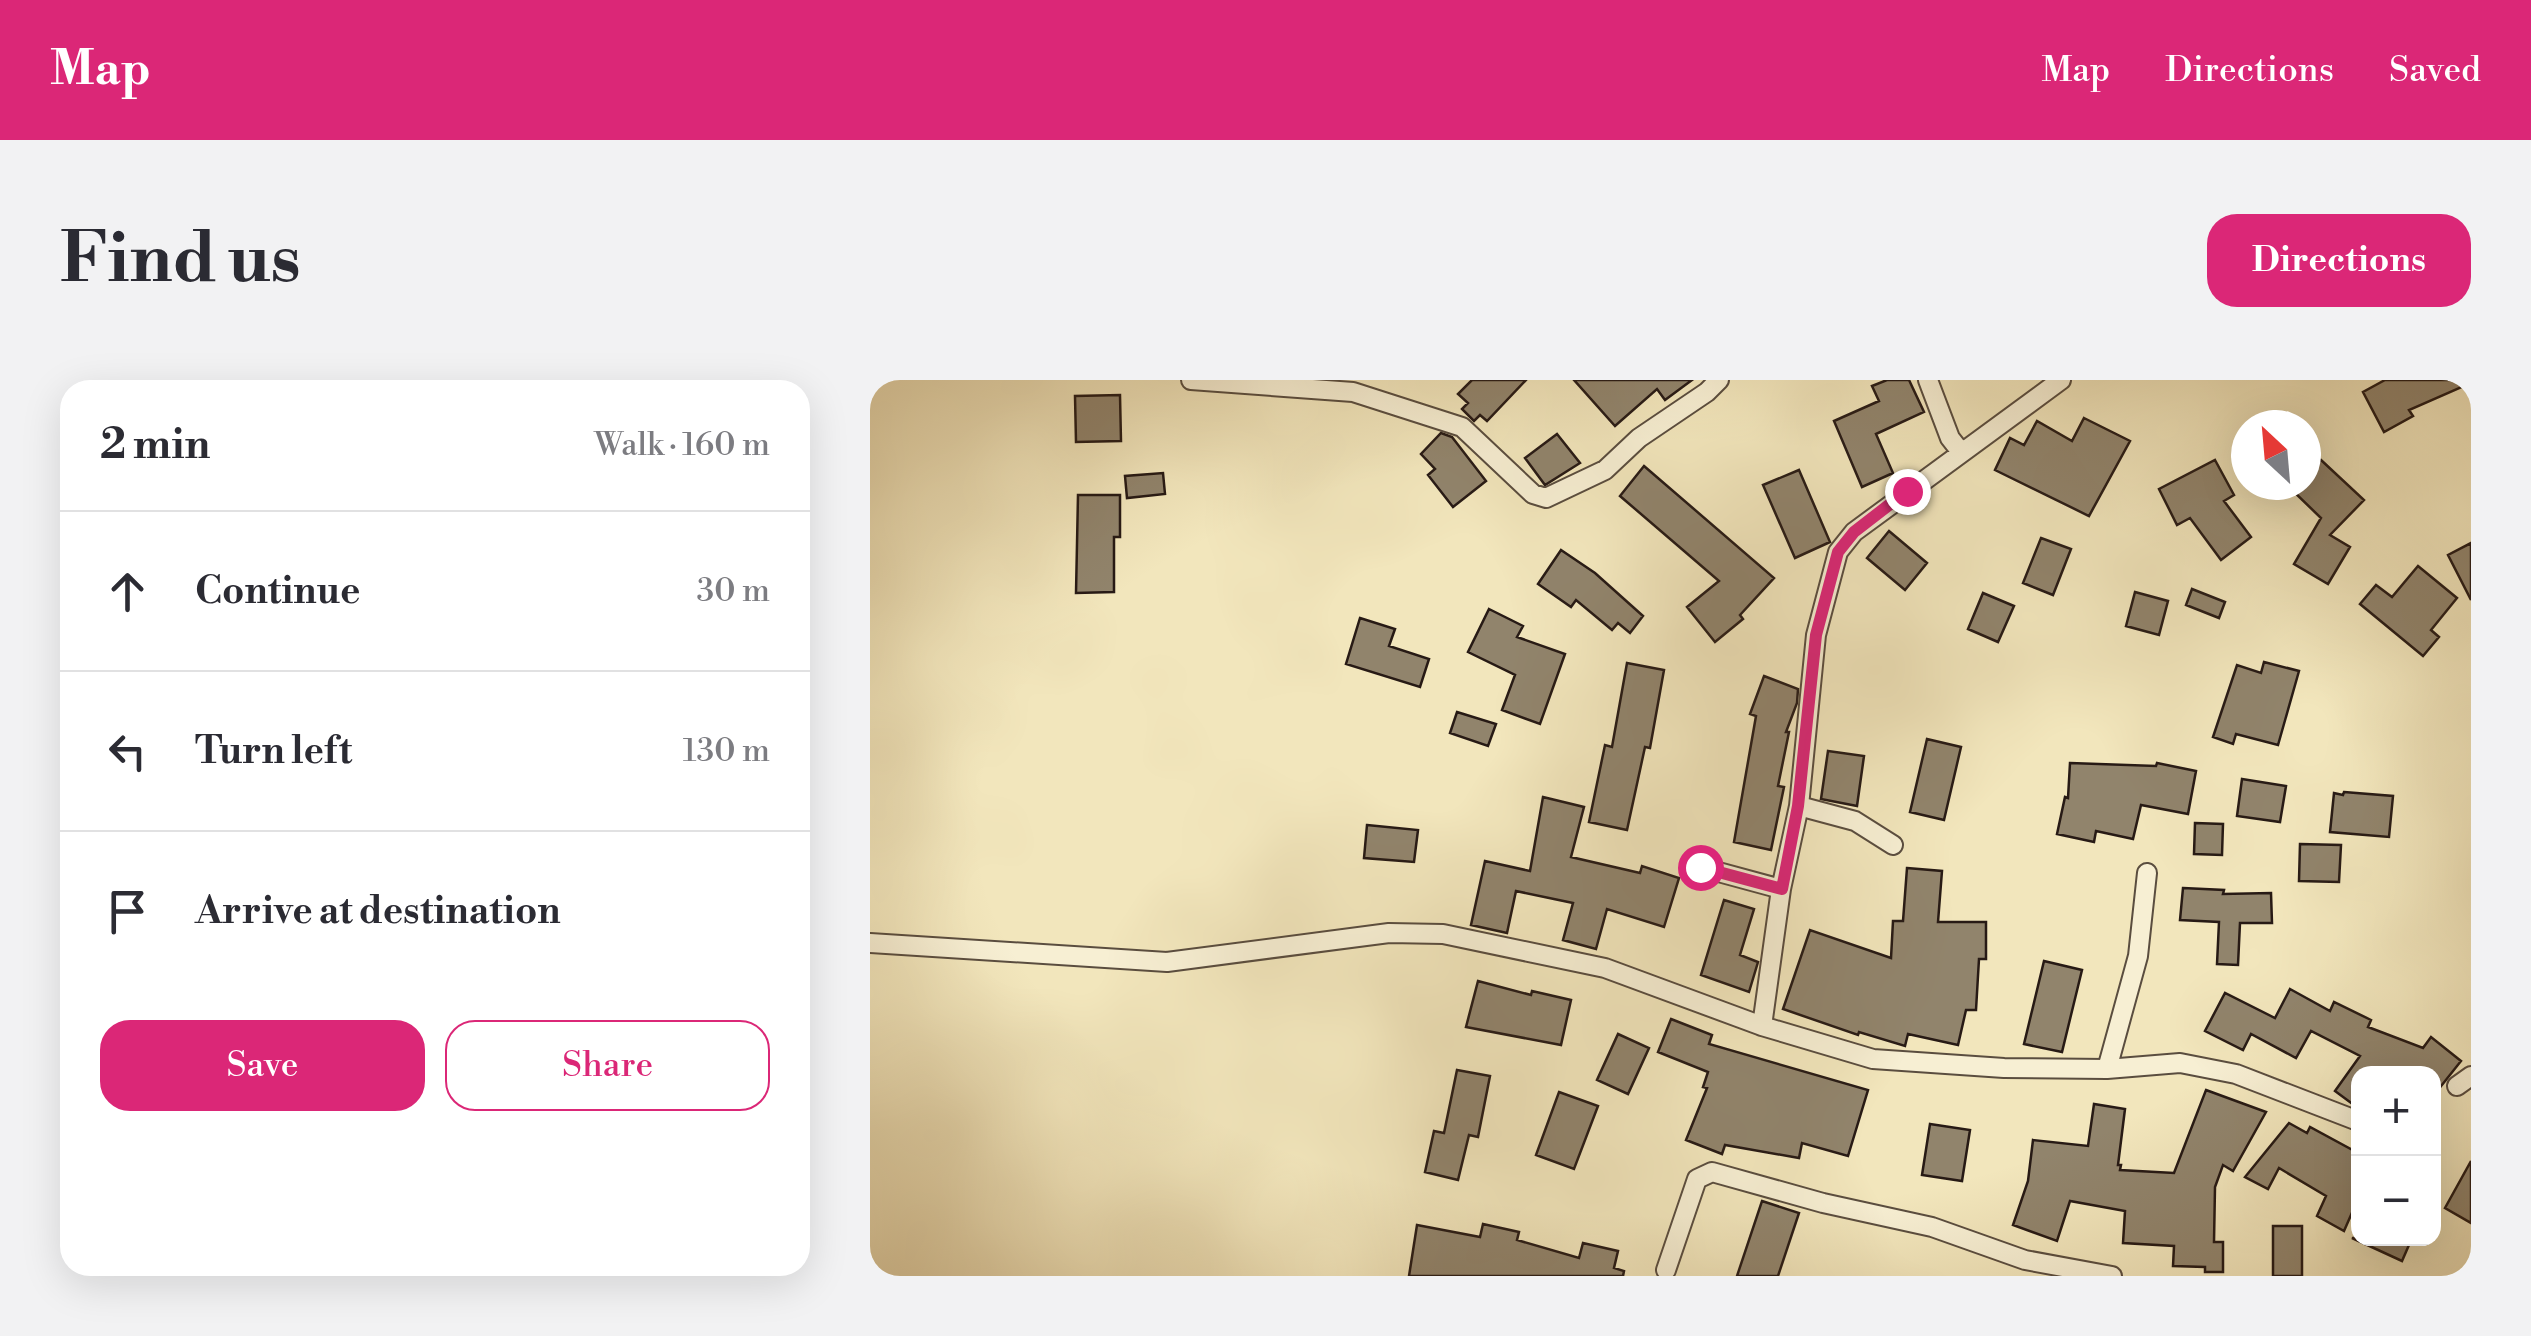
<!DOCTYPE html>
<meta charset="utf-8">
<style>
body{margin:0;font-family:"Libre Bodoni",serif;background:#f2f2f3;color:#2b2b33}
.controls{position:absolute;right:30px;bottom:30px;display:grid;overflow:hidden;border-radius:20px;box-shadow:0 10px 40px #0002}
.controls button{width:90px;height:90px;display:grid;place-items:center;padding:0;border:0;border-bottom:2px solid #e1e1e2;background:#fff;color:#2b2b33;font:50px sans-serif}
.compass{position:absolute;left:1361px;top:30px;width:90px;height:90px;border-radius:50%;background:#fff;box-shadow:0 10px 40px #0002;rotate:334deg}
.stop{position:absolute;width:30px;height:30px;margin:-22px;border:8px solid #db2777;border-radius:50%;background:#fff}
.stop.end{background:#db2777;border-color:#fff;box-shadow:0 2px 10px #0008}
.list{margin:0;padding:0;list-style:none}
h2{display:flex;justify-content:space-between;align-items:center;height:130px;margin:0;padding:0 40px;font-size:42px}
h2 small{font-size:32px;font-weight:400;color:#7c7c81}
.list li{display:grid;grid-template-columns:65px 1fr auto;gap:30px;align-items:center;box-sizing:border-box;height:160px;padding:0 40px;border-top:2px solid #e1e1e2}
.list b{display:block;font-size:38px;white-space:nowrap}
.list em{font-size:32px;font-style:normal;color:#7c7c81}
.actions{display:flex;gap:20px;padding:30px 40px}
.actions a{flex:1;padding:22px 0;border:2px solid #db2777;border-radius:30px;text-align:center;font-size:35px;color:#db2777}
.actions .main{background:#db2777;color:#fff}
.icon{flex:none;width:55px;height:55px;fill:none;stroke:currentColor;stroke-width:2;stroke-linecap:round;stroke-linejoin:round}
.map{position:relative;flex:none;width:1601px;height:896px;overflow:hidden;border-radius:30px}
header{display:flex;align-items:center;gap:60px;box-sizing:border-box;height:140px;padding:0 50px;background:#db2777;color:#fff}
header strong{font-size:48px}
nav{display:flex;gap:55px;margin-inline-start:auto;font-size:35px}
.intro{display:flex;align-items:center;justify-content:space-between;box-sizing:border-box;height:240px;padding:0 60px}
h1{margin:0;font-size:70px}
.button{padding:25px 45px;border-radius:30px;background:#db2777;color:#fff;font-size:35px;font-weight:700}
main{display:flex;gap:60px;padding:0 60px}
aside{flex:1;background:#fff;border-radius:30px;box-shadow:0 10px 40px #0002}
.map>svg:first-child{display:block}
</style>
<header>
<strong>Map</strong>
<nav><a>Map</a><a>Directions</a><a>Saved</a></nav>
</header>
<div class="intro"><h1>Find us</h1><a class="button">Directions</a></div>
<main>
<aside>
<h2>2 min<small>Walk · 160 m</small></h2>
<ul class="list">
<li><svg class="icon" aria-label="ahead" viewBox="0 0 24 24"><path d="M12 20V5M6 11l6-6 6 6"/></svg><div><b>Continue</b></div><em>30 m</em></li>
<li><svg class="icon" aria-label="left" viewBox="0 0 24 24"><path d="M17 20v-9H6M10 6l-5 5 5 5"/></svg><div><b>Turn left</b></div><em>130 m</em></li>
<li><svg class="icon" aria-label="arrive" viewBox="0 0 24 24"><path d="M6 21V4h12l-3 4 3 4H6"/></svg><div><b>Arrive at destination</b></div></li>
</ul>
<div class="actions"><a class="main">Save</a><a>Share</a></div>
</aside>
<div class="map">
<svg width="1601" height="896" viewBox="0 0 1601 896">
<rect width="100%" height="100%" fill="#f2e6bc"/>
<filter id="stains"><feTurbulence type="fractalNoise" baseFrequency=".002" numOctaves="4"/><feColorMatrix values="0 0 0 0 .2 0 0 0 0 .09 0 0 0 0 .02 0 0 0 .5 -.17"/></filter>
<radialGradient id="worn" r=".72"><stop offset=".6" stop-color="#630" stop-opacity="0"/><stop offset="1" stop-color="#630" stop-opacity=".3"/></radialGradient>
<!-- building -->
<path fill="#91846c" stroke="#271a15" stroke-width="2.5" d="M 602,0 L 656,0 L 617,41 L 610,35 L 604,41 L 592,29 L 598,23 L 588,14 Z
M 704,0 L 822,0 L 795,20 L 787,9 L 745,46 Z
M 1017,0 L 1039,0 L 1054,32 L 1006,54 L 1023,93 L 992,107 L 964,41 L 1009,21 L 1002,6 Z
M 1515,0 L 1601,0 L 1601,3 L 1539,30 L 1543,36 L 1514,52 L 1493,12 Z
M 250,15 L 251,61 L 206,62 L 205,16 Z
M 1214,38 L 1260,61 L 1219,136 L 1125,90 L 1140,58 L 1154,65 L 1167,41 L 1202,61 Z
M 571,53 L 582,57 L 616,101 L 583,127 L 558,95 L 565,89 L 551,74 Z
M 687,54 L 710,83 L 675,105 L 655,78 Z
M 1345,80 L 1364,115 L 1354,121 L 1381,157 L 1351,180 L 1320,138 L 1307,145 L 1289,109 Z
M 1451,80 L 1494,120 L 1460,155 L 1480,167 L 1458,204 L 1424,184 L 1451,138 L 1422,110 L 1427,105 L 1436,105 L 1436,96 Z
M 774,86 L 904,198 L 870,235 L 873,239 L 845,262 L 817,227 L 849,201 L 750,116 Z
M 929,90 L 960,162 L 925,178 L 893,105 Z
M 293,93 L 295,114 L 257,118 L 255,96 Z
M 208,115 L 250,115 L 250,157 L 244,157 L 244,212 L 206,213 Z
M 1019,151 L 1057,183 L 1035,210 L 997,178 Z
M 1171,158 L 1201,169 L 1183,215 L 1153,203 Z
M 1601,163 L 1601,220 L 1578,175 Z
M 691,170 L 725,193 L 773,236 L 760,253 L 748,243 L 742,250 L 706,220 L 701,227 L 668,204 Z
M 1548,186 L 1587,218 L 1561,250 L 1569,257 L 1553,276 L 1490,224 L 1506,205 L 1522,217 Z
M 1322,209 L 1355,222 L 1349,238 L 1316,225 Z
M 1265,212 L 1298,221 L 1289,255 L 1256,246 Z
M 1113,213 L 1144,226 L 1128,262 L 1098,249 Z
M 619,229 L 653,246 L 647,257 L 695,274 L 670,344 L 632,330 L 645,295 L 598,272 Z
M 490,238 L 525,249 L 519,266 L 559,279 L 550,307 L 476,284 Z
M 1394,282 L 1429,291 L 1408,365 L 1366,354 L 1363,364 L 1343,357 L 1367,285 L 1391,293 Z
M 757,283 L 794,290 L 780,368 L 775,367 L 757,450 L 719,442 L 735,365 L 742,367 Z
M 894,296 L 928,309 L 927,323 L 916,352 L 919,352 L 908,406 L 914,407 L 901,470 L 864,462 L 886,336 L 880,334 Z
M 587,332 L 626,344 L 618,366 L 580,353 Z
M 1057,359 L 1091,367 L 1074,440 L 1040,432 Z
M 958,371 L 994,376 L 987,426 L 951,419 Z
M 1200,383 L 1286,386 L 1287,383 L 1326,391 L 1318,434 L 1271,425 L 1263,459 L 1226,451 L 1224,462 L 1187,454 L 1195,417 L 1198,418 Z
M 1372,399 L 1416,406 L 1410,442 L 1367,436 Z
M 1474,412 L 1523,416 L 1519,457 L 1460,452 L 1464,413 L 1473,415 Z
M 673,417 L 714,427 L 701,477 L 770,493 L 772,486 L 809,498 L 794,547 L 737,529 L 726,569 L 693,560 L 703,523 L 646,511 L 637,553 L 601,545 L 615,481 L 660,491 Z
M 1325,443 L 1353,444 L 1352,475 L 1324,474 Z
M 497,445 L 548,450 L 544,482 L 494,478 Z
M 1430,464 L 1471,465 L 1469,502 L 1429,501 Z
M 1037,488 L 1072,491 L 1068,542 L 1116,542 L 1116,579 L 1109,579 L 1106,630 L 1096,630 L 1088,665 L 1038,654 L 1035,666 L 989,652 L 988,655 L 913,629 L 940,550 L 1021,578 L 1023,541 L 1033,541 Z
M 1313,508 L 1354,510 L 1353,514 L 1401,513 L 1402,543 L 1370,543 L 1368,585 L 1347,584 L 1349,542 L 1310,540 Z
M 854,520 L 884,529 L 870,575 L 888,582 L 879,612 L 831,595 Z
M 1174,581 L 1212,590 L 1192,672 L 1154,664 Z
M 608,601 L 661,615 L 662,611 L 701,620 L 691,665 L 596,647 Z
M 1420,609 L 1460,631 L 1464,622 L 1501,640 L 1498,647 L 1553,668 L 1561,657 L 1591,681 L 1564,715 L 1564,694 L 1488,694 L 1488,728 L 1465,711 L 1490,676 L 1441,651 L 1426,678 L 1381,654 L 1373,670 L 1335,651 L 1355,613 L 1405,638 Z
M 801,639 L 842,655 L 839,664 L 998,710 L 978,776 L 932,763 L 929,778 L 855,765 L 852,774 L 816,760 L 837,708 L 833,707 L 838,692 L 788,672 Z
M 748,654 L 779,668 L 758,714 L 727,700 Z
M 587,690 L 620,696 L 608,757 L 599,755 L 588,800 L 555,792 L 564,751 L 574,753 Z
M 1336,710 L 1396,732 L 1363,791 L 1353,785 L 1345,807 L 1344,862 L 1353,862 L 1353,892 L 1335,892 L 1335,887 L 1303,886 L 1304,866 L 1253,863 L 1255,831 L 1200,821 L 1187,861 L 1143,845 L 1158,801 L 1163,760 L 1218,766 L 1224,724 L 1255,729 L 1248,785 L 1251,785 L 1250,790 L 1304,793 Z
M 689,712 L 728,726 L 704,789 L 666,775 Z
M 1419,743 L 1437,753 L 1440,747 L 1488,773 L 1488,819 L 1474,851 L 1447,836 L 1456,816 L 1409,788 L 1398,809 L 1375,797 Z
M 1060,744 L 1100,750 L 1092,801 L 1052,795 Z
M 1601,781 L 1601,843 L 1575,828 Z
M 892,821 L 929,833 L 908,896 L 867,896 Z
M 613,844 L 649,852 L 647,860 L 709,878 L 713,863 L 748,871 L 744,888 L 754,891 L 753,896 L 539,896 L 547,845 L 610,857 Z
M 1403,846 L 1432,846 L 1432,896 L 1403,896 Z
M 1482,858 L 1542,858 L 1532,881 Z"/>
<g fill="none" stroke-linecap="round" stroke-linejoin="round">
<defs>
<path id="street" d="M 321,0 L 483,12 L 592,47 L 663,114 L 676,118 L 735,90 L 769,58 L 837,12 L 849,0
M 1058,0 L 1080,58 L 1091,72
M 929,426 L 985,441 L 1023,465
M 830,487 L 911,509
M 0,563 L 297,582 L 519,553 L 573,554 L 735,588 L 892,646 L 1003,679 L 1134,688 L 1237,689 L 1310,683 L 1366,694 L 1488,741
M 892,646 L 911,509 L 929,426 L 946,255 L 968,172 L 984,152 L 1191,0
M 1237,689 L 1268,576 L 1277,493
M 1587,706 L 1601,696
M 796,890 L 827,799 L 842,792 L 953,823 L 1062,847 L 1155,880 L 1242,896"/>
</defs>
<!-- street casing -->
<use href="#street" stroke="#5a4d3f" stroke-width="22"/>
<!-- street -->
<use href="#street" stroke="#f7efd3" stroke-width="18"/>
</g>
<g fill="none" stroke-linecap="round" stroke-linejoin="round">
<!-- route -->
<path stroke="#db2777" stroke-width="12" d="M 830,487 L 912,509 L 928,426 L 946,255 L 968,172 L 984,152 L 1037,111"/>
</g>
<rect width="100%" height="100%" filter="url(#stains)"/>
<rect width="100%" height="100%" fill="url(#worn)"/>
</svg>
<div class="controls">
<button>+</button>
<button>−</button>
</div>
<svg class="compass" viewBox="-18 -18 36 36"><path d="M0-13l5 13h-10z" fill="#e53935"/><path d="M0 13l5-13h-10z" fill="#7c7c81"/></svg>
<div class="stop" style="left:830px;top:487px"></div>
<div class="stop end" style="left:1037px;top:111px"></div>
</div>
</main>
